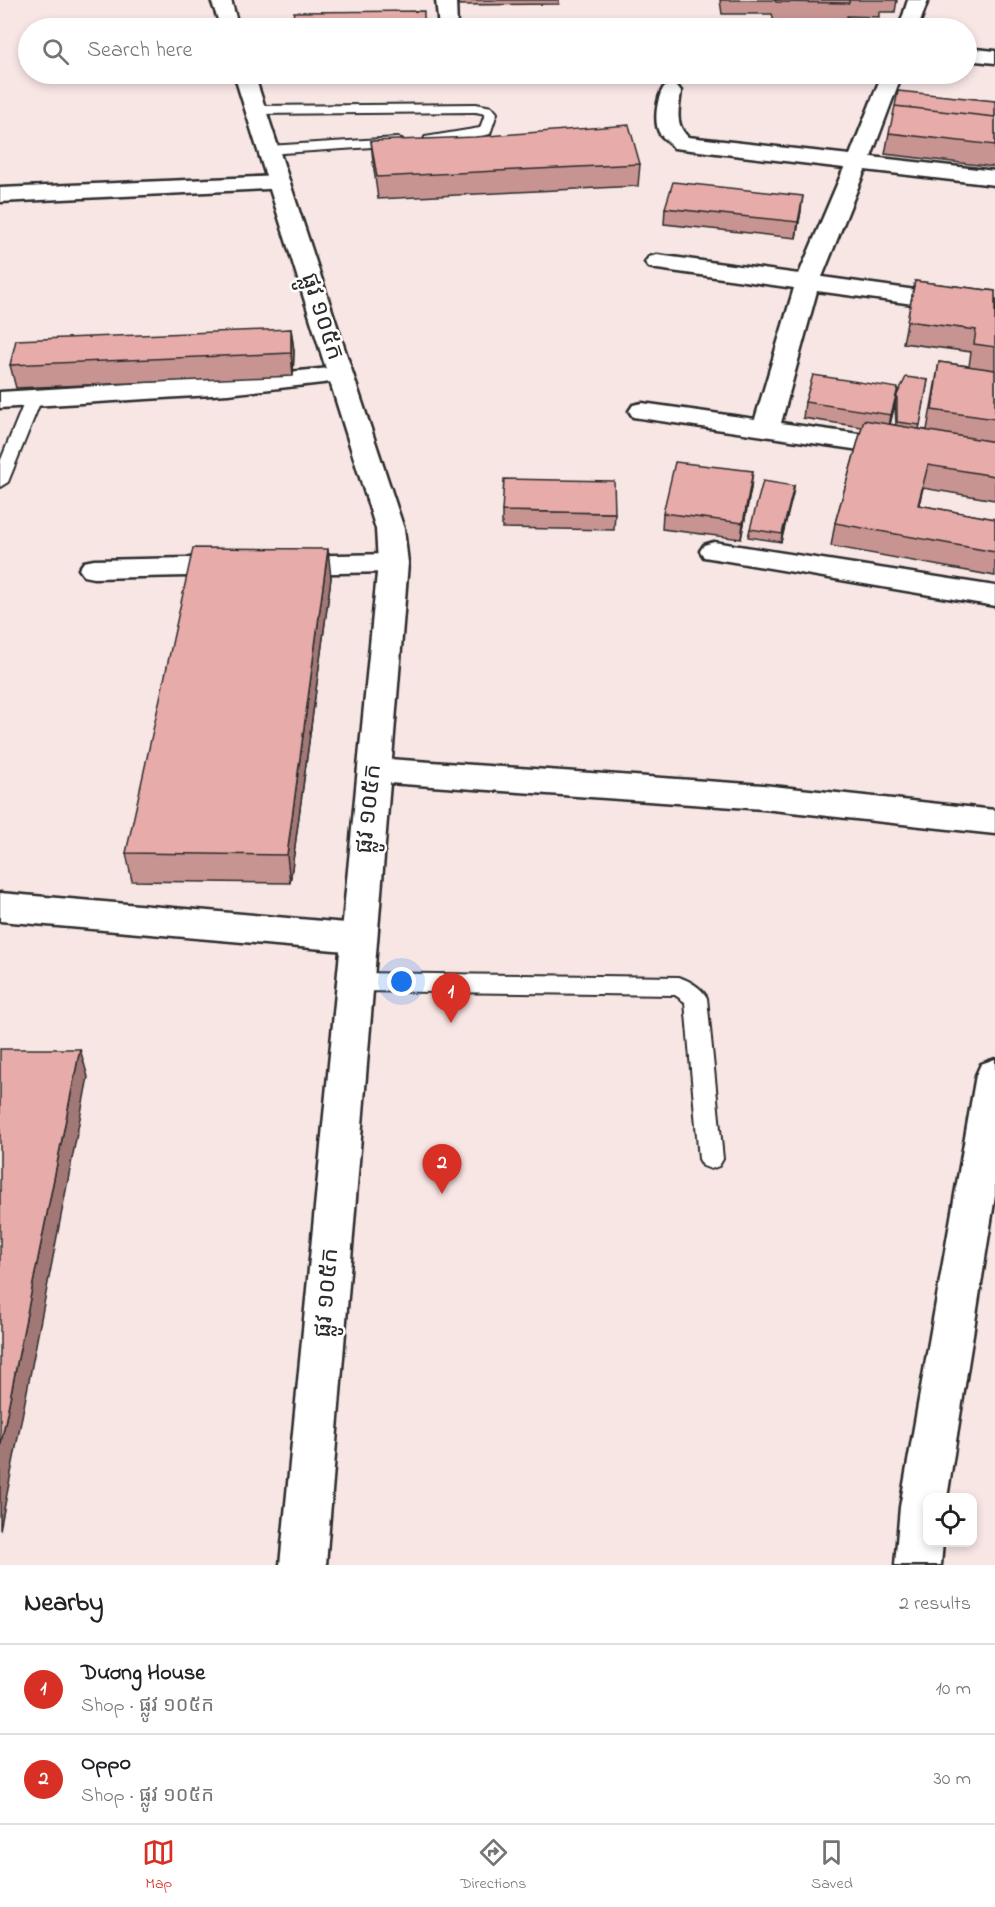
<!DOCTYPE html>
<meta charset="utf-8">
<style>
body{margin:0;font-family:"Indie Flower","Noto Sans Khmer",sans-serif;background:#f6f6f6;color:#202124}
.controls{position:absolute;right:18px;bottom:18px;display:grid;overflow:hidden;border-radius:12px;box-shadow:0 3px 9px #0003}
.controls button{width:54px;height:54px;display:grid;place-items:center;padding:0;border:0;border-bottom:2px solid #e0e0e0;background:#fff;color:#202124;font:30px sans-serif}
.you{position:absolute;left:402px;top:982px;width:21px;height:21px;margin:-15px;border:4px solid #fff;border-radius:50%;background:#1a73e8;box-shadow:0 0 0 9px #1a73e833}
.badge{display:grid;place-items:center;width:39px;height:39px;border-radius:50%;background:#d93025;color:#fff;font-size:20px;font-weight:700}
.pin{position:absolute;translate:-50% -50px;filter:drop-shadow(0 2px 3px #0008)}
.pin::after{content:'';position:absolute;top:32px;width:21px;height:18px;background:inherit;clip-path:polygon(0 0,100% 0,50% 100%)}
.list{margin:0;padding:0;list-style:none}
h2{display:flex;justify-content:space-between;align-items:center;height:78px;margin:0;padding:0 24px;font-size:26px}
h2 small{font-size:20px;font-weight:400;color:#757577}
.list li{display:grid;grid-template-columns:39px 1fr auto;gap:18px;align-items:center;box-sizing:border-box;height:90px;padding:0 24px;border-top:2px solid #e0e0e0}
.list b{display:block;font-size:22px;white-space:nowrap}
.list p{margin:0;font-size:20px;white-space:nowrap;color:#757577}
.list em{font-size:20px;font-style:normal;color:#757577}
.icon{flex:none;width:33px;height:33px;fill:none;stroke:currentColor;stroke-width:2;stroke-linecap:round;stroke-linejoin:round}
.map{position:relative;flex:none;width:995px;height:1565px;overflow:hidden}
.search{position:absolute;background:#fff;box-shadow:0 3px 9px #0003;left:18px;right:18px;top:18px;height:66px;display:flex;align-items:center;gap:15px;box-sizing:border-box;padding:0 21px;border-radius:33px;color:#757577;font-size:22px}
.sheet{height:258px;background:#fff}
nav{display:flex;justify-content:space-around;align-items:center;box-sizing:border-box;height:84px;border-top:2px solid #e0e0e0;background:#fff;font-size:16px;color:#757577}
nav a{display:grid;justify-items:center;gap:3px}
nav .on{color:#d93025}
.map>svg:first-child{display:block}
</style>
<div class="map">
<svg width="995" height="1565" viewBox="0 0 995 1565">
<rect width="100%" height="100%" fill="#f8e6e5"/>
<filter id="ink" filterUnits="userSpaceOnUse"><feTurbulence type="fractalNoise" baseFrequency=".0167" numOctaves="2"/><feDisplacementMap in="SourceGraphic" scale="12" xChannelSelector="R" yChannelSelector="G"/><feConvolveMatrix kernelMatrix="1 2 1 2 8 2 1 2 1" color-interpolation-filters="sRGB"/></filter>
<g filter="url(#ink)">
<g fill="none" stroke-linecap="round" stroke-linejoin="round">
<defs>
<path id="service" d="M 476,104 L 492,107 L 497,113 L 490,134 C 471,139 446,147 425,143 L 424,140 L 425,137 L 480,128 L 485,114 L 476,112 L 256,114 L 250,110 L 256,106 Z
M 397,138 L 402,139 L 403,142 L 402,145 L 268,154 L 262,150 L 268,146 Z
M 34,393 L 42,398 L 8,482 L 0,487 L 0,462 L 26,398 Z
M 356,973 L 679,977 C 690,981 702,988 707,998 L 723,1159 L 719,1166 L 711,1169 L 703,1166 L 699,1159 L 685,1002 L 675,995 L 356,991 L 348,988 L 345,982 L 348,976 Z"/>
<path id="minor" d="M 436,0 L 456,0 L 457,28 L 439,28 Z
M 908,0 L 928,0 L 918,28 L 899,28 Z
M 966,48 L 995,51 L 995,63 L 966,60 Z
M 882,74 L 902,74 L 871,157 L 995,171 L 995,185 L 865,170 L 822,277 L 995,301 L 995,315 L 817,291 L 781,423 L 901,440 L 911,442 L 915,448 L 911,454 L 901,456 L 633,417 L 629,411 L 633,405 L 642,403 L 755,419 L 794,288 L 657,269 L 649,267 L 645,262 L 649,257 L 657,255 L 799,274 L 844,168 L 674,148 C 670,143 664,139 660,134 C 653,123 657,97 664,87 L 671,85 L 678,87 L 681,91 C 679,109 674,124 688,137 L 850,155 Z
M 279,176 L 287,178 L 290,183 L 287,188 L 0,202 L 0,188 Z
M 340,367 L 349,370 L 353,375 L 349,380 L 228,394 L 0,408 L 0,392 L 228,378 Z
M 714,542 L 995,586 L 995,606 L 704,557 L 700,551 L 704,545 Z
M 393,554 L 403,556 L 408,563 L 403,570 L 393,572 L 284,574 L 274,572 L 269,565 L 274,558 L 284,556 Z
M 235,557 L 245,559 L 250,566 L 245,573 L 235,575 L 94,578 L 84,576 L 79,569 L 84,562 L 94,560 Z
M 374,758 L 763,785 L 995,810 L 995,834 L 763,809 L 374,782 L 362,778 L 358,770 L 362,762 Z
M 0,893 L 358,924 L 371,928 L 376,938 L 371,948 L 358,952 L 0,921 Z
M 995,1059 L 995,1196 L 947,1498 L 928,1498 L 928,1542 L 943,1542 L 941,1565 L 895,1565 L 900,1507 L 976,1075 L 981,1064 Z"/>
<path id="secondary" d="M 211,0 L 231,0 L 239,28 L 221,28 Z
M 234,74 L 254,74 L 404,529 L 408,563 L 326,1565 L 280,1565 L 378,563 L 376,529 Z"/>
</defs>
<!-- service casing -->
<use href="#service" stroke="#2b2b2b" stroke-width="4"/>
<!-- minor casing -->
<use href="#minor" stroke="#2b2b2b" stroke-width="5"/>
<!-- secondary casing -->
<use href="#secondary" stroke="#2b2b2b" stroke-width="5"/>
<!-- service -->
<use href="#service" fill="#fff" fill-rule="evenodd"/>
<!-- minor -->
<use href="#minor" fill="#fff" fill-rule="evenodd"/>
<!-- secondary -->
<use href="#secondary" fill="#fff" fill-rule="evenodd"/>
</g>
<!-- wall -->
<path fill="#c79491" stroke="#2b2b2b" stroke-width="1.5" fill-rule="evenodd" d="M 456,0 L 559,0 L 559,4 L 459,5 Z
M 720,0 L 897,0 L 895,12 L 879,12 L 879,17 L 847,16 L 847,23 L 774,22 L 772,14 L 722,14 Z
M 288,74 L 424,74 L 423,77 L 288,78 Z
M 995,101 L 995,167 L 885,154 L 889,133 Z
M 371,141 L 640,164 L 638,186 L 378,199 L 373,162 Z
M 665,208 L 801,211 L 796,238 L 664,224 Z
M 915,281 L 995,291 L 995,500 L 923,488 L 919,505 L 995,519 L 995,576 L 831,546 L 835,523 L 862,427 L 803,418 L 805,402 L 897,395 L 928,380 L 919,429 L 927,430 L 939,362 L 969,366 L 971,352 L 903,343 ZM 895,404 L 896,425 L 890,424 Z
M 291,329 L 294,351 L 293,376 L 16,388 L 10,365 Z
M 794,486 L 781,542 L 748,537 L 750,529 Z
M 751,488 L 741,539 L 662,529 L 663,513 Z
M 502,511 L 615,513 L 614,530 L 502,528 Z
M 331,578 L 290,883 L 132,881 L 126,853 Z"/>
<!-- shaded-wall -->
<path fill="#a27876" stroke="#2b2b2b" stroke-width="1.5" d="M 803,196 L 801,211 L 796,238 L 798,222 Z
M 291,329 L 294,351 L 293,376 L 291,353 Z
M 898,388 L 895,404 L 888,432 L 891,415 Z
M 753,471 L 751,488 L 741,539 L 743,523 Z
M 794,486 L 793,494 L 781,542 L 782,534 Z
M 328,549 L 331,578 L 290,883 L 287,855 Z
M 80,1049 L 88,1077 L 0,1530 L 0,1448 Z"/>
<!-- building -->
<path fill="#e7aca9" stroke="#2b2b2b" stroke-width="1.5" d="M 775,0 L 849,0 L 849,3 L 776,2 Z
M 424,11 L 424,28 L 291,28 L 294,12 Z
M 898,91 L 995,101 L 995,117 L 895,106 Z
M 895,106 L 995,117 L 995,145 L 889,133 Z
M 629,125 L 640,164 L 377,177 L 371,141 L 475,137 Z
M 673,182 L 803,196 L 798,222 L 665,208 Z
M 915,281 L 995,291 L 995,347 L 974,344 L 976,330 L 907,321 Z
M 291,329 L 291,353 L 10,365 L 16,340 Z
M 939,362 L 995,370 L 995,419 L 932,410 Z
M 813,375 L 898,388 L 891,415 L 805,402 Z
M 906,377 L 928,380 L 920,425 L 897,422 L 897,395 Z
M 864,420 L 995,442 L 995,476 L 928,465 L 918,505 L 995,519 L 995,552 L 835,523 Z
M 675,462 L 753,471 L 743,523 L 663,513 Z
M 504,479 L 614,481 L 615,513 L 502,511 Z
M 763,481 L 794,486 L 782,534 L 750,529 Z
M 193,548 L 328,549 L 287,855 L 126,853 Z
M 0,1049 L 80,1049 L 0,1448 Z"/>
</g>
<g text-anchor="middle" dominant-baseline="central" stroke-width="5" stroke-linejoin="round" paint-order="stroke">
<!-- street labels -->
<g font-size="24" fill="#2b2b2b" stroke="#fff">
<text transform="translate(321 317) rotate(72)">ផ្លូវ ១០៥ក</text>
<text transform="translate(370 809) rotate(-84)">ផ្លូវ ១០៥ក</text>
<text transform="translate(328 1293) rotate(-85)">ផ្លូវ ១០៥ក</text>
</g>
</g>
</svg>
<div class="controls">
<button><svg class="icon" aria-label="locate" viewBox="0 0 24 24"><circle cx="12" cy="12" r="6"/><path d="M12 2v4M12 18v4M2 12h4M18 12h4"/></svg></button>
</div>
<div class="you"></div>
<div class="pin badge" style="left:451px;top:1023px">1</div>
<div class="pin badge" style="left:442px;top:1194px">2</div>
<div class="search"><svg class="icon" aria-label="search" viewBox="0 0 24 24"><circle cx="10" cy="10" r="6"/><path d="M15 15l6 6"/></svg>Search here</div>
</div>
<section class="sheet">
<h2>Nearby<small>2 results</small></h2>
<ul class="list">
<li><span class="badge">1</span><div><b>Dương House</b><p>Shop · ផ្លូវ ១០៥ក</p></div><em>10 m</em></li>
<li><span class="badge">2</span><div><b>Oppo</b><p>Shop · ផ្លូវ ១០៥ក</p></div><em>30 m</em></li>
</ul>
</section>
<nav>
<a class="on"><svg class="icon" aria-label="map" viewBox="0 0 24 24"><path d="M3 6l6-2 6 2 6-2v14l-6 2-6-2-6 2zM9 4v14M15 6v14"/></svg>Map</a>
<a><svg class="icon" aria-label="directions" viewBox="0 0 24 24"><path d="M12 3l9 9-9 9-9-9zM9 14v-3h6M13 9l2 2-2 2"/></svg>Directions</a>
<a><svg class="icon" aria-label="saved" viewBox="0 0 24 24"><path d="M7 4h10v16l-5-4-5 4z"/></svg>Saved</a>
</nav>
